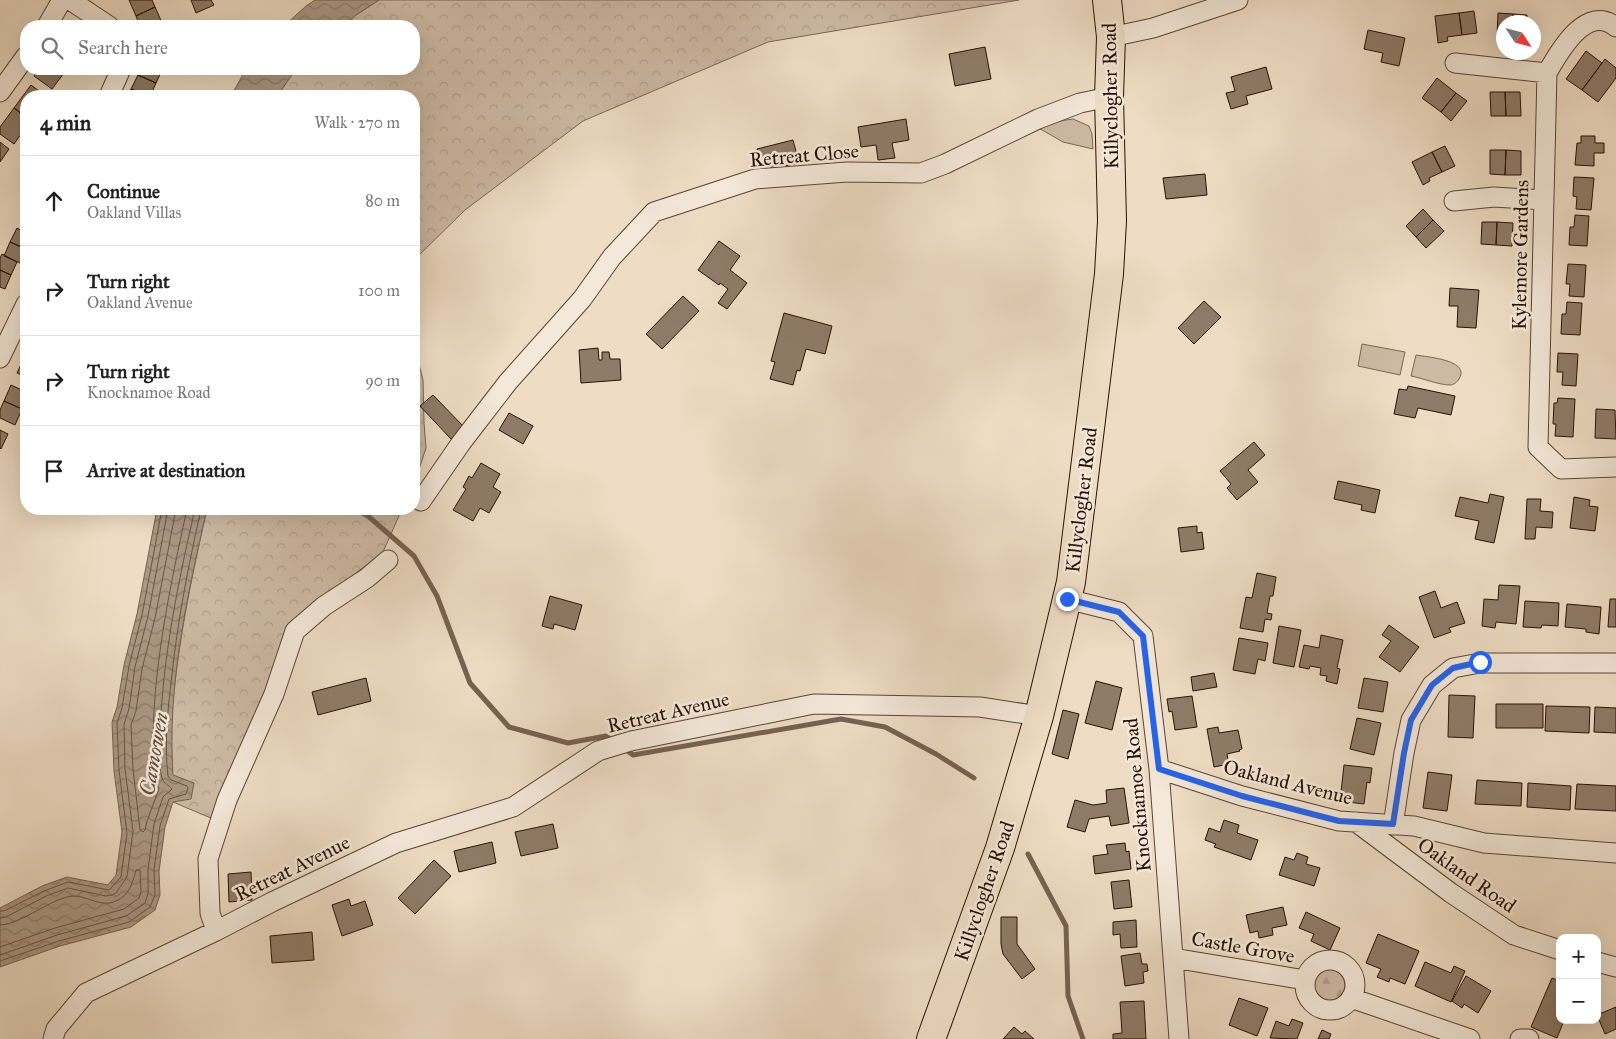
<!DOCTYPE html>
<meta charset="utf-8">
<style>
body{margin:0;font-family:"IM FELL Great Primer",serif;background:#f2f2f2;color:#222}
.controls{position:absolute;right:15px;bottom:15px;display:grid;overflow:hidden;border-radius:10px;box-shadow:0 5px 20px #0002}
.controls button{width:45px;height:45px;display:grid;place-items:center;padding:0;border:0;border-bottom:1px solid #e0e0e0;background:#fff;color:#222;font:25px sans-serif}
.compass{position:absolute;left:1496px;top:15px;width:45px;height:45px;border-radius:50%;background:#fff;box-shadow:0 5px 20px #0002;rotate:126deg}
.stop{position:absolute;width:15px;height:15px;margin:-11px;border:4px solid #2563eb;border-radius:50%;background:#fff}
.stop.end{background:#2563eb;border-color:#fff;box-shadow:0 1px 5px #0008}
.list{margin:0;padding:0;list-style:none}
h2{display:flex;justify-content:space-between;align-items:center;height:65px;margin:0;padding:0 20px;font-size:21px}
h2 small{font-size:16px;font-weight:400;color:#767676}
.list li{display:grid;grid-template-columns:32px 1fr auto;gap:15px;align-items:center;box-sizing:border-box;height:90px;padding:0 20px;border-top:1px solid #e0e0e0}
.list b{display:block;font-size:19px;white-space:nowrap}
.list p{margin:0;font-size:16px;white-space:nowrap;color:#767676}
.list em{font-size:16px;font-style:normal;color:#767676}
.icon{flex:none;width:28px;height:28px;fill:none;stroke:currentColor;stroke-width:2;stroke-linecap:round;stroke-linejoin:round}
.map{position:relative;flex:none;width:1616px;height:1039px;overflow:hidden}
.search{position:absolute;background:#fff;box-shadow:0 5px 20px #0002;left:20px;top:20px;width:400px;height:55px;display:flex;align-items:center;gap:12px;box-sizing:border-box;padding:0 18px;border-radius:20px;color:#767676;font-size:19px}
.panel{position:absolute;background:#fff;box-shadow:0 5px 20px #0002;left:20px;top:90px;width:400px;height:425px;border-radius:20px}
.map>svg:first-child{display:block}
</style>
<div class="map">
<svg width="1616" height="1039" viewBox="0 0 1616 1039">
<defs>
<pattern id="forest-firs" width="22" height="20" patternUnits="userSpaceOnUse" patternTransform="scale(1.25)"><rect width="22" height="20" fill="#cdb9a4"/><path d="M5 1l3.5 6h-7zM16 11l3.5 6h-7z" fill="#b09e8c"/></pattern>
<pattern id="park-crowns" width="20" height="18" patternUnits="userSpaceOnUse" patternTransform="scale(1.25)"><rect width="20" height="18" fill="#cdb9a4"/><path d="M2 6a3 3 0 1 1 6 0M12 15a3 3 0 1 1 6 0" fill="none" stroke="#b09e8c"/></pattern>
<pattern id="water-waves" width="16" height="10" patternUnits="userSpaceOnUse" patternTransform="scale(1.25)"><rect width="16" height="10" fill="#ab9783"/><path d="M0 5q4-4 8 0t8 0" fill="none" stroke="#8b7a69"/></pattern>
</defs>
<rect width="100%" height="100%" fill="#eedcc4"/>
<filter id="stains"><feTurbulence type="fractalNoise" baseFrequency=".004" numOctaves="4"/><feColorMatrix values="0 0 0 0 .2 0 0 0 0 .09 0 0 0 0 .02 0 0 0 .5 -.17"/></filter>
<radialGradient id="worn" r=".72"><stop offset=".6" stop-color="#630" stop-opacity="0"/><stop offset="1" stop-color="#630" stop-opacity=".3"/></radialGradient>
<!-- grass -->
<path fill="#cdb9a4" stroke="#7b6554" d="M 1073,119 L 1089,126 L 1092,134 L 1093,149 L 1063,142 L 1037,127 L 1053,122 Z
M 1362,344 L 1405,352 L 1400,375 L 1358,366 Z
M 1416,355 C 1427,357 1471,360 1459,379 C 1457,382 1454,385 1450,385 C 1439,385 1422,378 1411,376 Z"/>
<!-- forest -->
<path fill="url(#forest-firs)" stroke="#7b6554" d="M1313 985a16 16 0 1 1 32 0a16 16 0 1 1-32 0Z"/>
<!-- park -->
<path fill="url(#park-crowns)" stroke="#7b6554" d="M 379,0 L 1019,0 L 768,42 L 583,121 L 465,210 L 414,260 L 414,96 L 277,96 L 296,69 L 414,69 L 414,26 L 344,26 L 356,15 Z
M 414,344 L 423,380 L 424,423 L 426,448 L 414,484 Z
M 207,509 L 402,509 L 383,552 L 315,605 L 290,629 L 213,819 L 173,802 C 173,771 170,740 172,710 C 178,642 192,575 207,509 Z"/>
<!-- water -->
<path fill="url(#water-waves)" stroke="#776151" d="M 315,0 L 379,0 L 356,15 L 344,26 L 284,26 L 306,6 Z
M 246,69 L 296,69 L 277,96 L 231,96 Z
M 157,509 L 207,509 C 187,596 167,686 173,775 L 194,783 L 191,799 L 173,802 L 165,827 L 159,871 L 160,895 L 155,910 L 131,927 L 60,946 L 0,967 L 0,908 L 42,886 L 67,877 L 108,885 L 116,875 L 122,832 L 114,771 L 112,722 L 117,707 L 124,665 L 137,614 Z"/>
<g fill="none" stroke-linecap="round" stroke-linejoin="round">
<!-- shore -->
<path stroke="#6a5444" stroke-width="1" d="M 176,509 L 155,618 L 142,669 L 136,711 L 131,725 L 133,769 L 140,830 L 143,832 L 145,830 L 147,821 L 159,789 C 151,772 152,752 153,733 C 155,657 171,582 187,509
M 0,911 L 4,911 L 44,891 L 68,882 L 109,890 L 112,887 L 121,877 L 127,833 L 119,770 L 117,723 L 122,708 L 129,666 L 142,615 L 162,509
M 0,918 L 6,917 L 46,896 L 68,888 L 106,896 L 112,895 L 116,893 L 127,877 L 133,831 L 125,769 L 124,724 L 129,709 L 135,667 L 148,616 L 168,509
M 0,925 C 18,925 47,902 67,897 C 83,892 100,909 116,901 C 129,896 133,882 136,870 L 140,870 L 141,892 L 139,898 L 124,909 L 55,928 L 0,947
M 0,955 L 57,935 L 126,916 L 145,903 L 148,894 L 148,870 L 154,824 L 163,797 L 172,789 C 169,785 164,784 162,778 C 158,765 160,746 160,732 C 163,657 178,582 195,509
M 0,961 L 59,941 L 129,922 L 150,907 L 155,895 L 154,870 L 160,826 L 169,799 L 186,794 L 188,788 L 187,786 L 171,780 L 168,776 C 164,742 168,708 172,674 C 178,618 189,563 201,509"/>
<!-- stream -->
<path stroke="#776151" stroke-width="5" d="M 355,509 L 368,516 L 414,556 L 437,596 L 470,683 L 509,727 L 568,743 L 606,736 L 613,741
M 624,748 L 633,755 L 841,719 L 885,727 L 936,754 L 974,778
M 1028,854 L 1066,926 L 1068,996 L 1083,1039"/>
</g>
<!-- building -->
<path fill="#8f7b68" stroke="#291105" d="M 129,0 L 152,0 L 155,7 L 136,16 Z
M 191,0 L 211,0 L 214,5 L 196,13 Z
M 155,7 L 163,25 L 140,26 L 136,16 Z
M 1474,11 L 1477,33 L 1462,35 L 1459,13 Z
M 1459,13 L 1462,35 L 1447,37 L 1448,41 L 1438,43 L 1435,16 Z
M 1498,13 L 1513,14 L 1512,22 L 1504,22 L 1504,37 L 1497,37 Z
M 1513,14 L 1527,15 L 1527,22 L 1512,22 Z
M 1368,30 L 1405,38 L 1399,66 L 1381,62 L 1383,53 L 1364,49 Z
M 985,47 L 991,79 L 955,86 L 949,54 Z
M 1586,51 L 1602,63 L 1582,90 L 1566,79 Z
M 1605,59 L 1616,68 L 1616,78 L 1598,102 L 1582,90 Z
M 1266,67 L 1272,89 L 1246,96 L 1248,104 L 1231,109 L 1226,93 L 1235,91 L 1231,77 Z
M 39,69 L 67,69 L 52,89 L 34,76 Z
M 141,69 L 161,69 L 162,70 L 156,83 L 138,75 Z
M 138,75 L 156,83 L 150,96 L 131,89 Z
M 1437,78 L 1456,93 L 1441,112 L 1422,98 Z
M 31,85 L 46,96 L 26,96 L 26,117 L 14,108 Z
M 131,89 L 148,96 L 128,96 Z
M 1490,92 L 1505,92 L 1506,116 L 1491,116 Z
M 1505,92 L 1520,92 L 1521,116 L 1506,116 Z
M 1456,93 L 1467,101 L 1451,121 L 1441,112 Z
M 14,108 L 26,117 L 26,127 L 14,144 L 0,134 L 0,127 Z
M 906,119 L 909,140 L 892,143 L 895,158 L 878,160 L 876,145 L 861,147 L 858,127 Z
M 1581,136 L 1595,136 L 1595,143 L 1604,143 L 1604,153 L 1594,153 L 1594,166 L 1575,165 L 1577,143 L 1581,143 Z
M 793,140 L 799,163 L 763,171 L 757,149 Z
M 0,142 L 9,149 L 0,162 Z
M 1445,146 L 1455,166 L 1442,172 L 1432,152 Z
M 1490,150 L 1506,150 L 1505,175 L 1490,174 Z
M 1506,150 L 1521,151 L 1521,175 L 1505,175 Z
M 1432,152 L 1442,172 L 1429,178 L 1430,181 L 1423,185 L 1412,162 Z
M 1205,174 L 1207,195 L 1166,199 L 1163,178 Z
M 1574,177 L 1594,178 L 1591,210 L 1576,209 L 1577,197 L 1573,196 Z
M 1423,209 L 1433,220 L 1416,237 L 1406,226 Z
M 1575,215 L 1589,216 L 1587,246 L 1569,245 L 1570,227 L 1574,227 Z
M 1433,220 L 1444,231 L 1426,248 L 1416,237 Z
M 1482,222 L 1497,222 L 1496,245 L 1481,244 Z
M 1497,222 L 1513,223 L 1512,246 L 1496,245 Z
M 17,228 L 26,233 L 26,249 L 10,242 Z
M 719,241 L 740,256 L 730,270 L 747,283 L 727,309 L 718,303 L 728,289 L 720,283 L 719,285 L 698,270 Z
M 10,242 L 26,249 L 20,263 L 4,256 Z
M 2,254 L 17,262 L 11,275 L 0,270 L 0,258 Z
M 1568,264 L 1586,265 L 1584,297 L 1569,296 L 1570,284 L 1566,284 Z
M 0,270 L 11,275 L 5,289 L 0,287 Z
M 1450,288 L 1479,290 L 1476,328 L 1457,327 L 1458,306 L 1449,306 Z
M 683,296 L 699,311 L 662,349 L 646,334 Z
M 1204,301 L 1221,317 L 1194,344 L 1178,328 Z
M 1567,302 L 1582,303 L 1580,335 L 1561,334 L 1562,314 L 1566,314 Z
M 784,313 L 832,326 L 825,354 L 806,349 L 800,371 L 797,370 L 793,385 L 770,379 L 775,362 L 771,361 Z
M 598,348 L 599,360 L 602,360 L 602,352 L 609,352 L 610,359 L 620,359 L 621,380 L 581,383 L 579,350 Z
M 1558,353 L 1578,354 L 1576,386 L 1562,385 L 1563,372 L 1557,372 Z
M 24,358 L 26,359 L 26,377 L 17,373 Z
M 11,385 L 26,392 L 26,399 L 22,409 L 4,401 Z
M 1408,386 L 1455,396 L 1451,415 L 1418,408 L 1415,418 L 1394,414 L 1399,389 L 1407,390 Z
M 433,395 L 464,427 L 451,439 L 420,406 Z
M 1558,398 L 1575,399 L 1573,437 L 1555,436 L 1556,424 L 1553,424 L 1554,403 L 1557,403 Z
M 4,401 L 22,409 L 15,425 L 0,418 L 0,410 Z
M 1596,409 L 1615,410 L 1616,439 L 1595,438 Z
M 509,413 L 533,426 L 523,444 L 499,430 Z
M 0,430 L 8,434 L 1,449 L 0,448 Z
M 1254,442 L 1265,455 L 1248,470 L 1258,482 L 1237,500 L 1227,488 L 1231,484 L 1220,471 Z
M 481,463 L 500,474 L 493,487 L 501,492 L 489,513 L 480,508 L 473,521 L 453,510 L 466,489 L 463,487 L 469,476 L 472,478 Z
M 1338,481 L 1380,490 L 1375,513 L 1361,510 L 1362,505 L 1334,499 Z
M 1490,494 L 1504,497 L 1494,543 L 1475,539 L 1479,521 L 1455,516 L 1460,497 L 1488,503 Z
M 1574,497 L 1590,500 L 1589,506 L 1598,507 L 1595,531 L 1570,528 Z
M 1527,499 L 1541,499 L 1540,511 L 1553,512 L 1552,528 L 1536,527 L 1535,539 L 1525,539 Z
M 1197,526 L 1197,533 L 1202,532 L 1204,549 L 1181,552 L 1178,528 Z
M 1257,573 L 1276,577 L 1273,596 L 1270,596 L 1267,613 L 1272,614 L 1271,620 L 1265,619 L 1263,632 L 1240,628 L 1246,597 L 1252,598 Z
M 1499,585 L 1520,586 L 1516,624 L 1496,622 L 1495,628 L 1482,626 L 1484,599 L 1498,600 Z
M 1435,591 L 1441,608 L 1457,602 L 1465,623 L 1449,628 L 1451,632 L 1434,638 L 1419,597 Z
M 550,596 L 582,605 L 575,630 L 554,624 L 553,629 L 542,626 Z
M 1610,599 L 1616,599 L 1616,627 L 1608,627 Z
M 1525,601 L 1559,603 L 1558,626 L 1542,625 L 1541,628 L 1523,627 Z
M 1567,604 L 1601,607 L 1599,634 L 1586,632 L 1586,629 L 1565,627 Z
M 1389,625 L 1419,647 L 1400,672 L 1379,657 L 1391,641 L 1382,635 Z
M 1279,626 L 1301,630 L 1294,667 L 1273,663 Z
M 1321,635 L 1343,640 L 1337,668 L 1340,669 L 1337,684 L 1326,681 L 1327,676 L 1320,675 L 1321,668 L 1310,666 L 1309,669 L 1299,667 L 1304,645 L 1319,648 Z
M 1239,638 L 1268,643 L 1265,661 L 1258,659 L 1255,674 L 1233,670 Z
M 1214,673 L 1217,687 L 1193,691 L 1191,677 Z
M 366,678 L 371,701 L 318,715 L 312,692 Z
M 1364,678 L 1388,682 L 1383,712 L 1358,708 Z
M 1096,681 L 1122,688 L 1112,730 L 1085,723 Z
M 1449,695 L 1475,696 L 1473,738 L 1448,737 Z
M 1192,696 L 1197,727 L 1175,730 L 1172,711 L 1169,712 L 1167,699 Z
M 1496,704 L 1543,704 L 1543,728 L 1496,728 Z
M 1546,706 L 1590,707 L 1589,733 L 1545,731 Z
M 1595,707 L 1616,708 L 1616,733 L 1594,732 Z
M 1063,710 L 1079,714 L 1068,759 L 1052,754 Z
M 1357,718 L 1381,723 L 1374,755 L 1350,749 Z
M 1218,727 L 1219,733 L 1238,730 L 1242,749 L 1239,750 L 1240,751 L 1227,754 L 1229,764 L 1214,767 L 1207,729 Z
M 1344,765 L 1372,768 L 1370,783 L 1367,782 L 1364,804 L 1340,801 Z
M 1428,772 L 1452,775 L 1447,811 L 1423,808 Z
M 1477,780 L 1522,783 L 1521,806 L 1475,804 Z
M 1528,783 L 1571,786 L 1570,810 L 1527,807 Z
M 1577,784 L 1616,786 L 1616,811 L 1575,809 Z
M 1124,788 L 1129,823 L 1111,826 L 1109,816 L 1089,819 L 1085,832 L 1067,827 L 1075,800 L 1093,805 L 1107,803 L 1106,790 Z
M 1224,820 L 1239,825 L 1237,833 L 1258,840 L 1251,860 L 1214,847 L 1216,844 L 1205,840 L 1209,828 L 1220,832 Z
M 553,824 L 558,848 L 521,856 L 515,832 Z
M 492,842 L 496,863 L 459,872 L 454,851 Z
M 1125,843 L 1126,852 L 1129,851 L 1131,869 L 1095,874 L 1093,856 L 1108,854 L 1106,845 Z
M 1297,853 L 1308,857 L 1306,864 L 1320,868 L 1314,886 L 1279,875 L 1285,857 L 1294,860 Z
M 434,860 L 451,876 L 415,914 L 398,898 Z
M 251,872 L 252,900 L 229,902 L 228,874 Z
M 1129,880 L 1132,907 L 1114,909 L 1111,882 Z
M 349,899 L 351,906 L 365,901 L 373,925 L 342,936 L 332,905 Z
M 1283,907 L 1287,925 L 1272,928 L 1273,935 L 1259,938 L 1258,931 L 1250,933 L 1246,915 Z
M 1306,912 L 1340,928 L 1330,950 L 1311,941 L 1314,934 L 1299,928 Z
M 1001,917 L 1017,917 L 1017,944 L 1035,969 L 1022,979 L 1003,954 L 1001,944 Z
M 1136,920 L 1137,947 L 1121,948 L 1120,934 L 1113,935 L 1113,922 Z
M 312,932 L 314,960 L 272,963 L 270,936 Z
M 1378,934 L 1419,951 L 1405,984 L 1390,978 L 1389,982 L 1377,977 L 1381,969 L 1366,963 Z
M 1140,953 L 1142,964 L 1147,964 L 1148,971 L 1143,972 L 1144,983 L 1125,986 L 1121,956 Z
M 1425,962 L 1451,973 L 1454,966 L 1465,971 L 1451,1002 L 1415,986 Z
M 1466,976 L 1491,991 L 1478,1013 L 1464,1004 L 1462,1008 L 1452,1001 Z
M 1552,978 L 1560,981 L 1560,1020 L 1563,1023 L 1557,1038 L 1531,1027 Z
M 1239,998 L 1268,1008 L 1257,1036 L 1229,1025 Z
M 1144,1001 L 1146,1039 L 1113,1039 L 1113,1034 L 1122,1033 L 1120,1002 Z
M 1616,1007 L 1616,1029 L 1605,1034 L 1597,1015 Z
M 1292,1019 L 1303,1023 L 1297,1039 L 1270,1038 L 1276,1021 L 1289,1026 Z
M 1014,1027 L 1022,1034 L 1025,1031 L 1034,1039 L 1003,1039 Z
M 1322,1030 L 1331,1034 L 1329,1039 L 1318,1039 Z"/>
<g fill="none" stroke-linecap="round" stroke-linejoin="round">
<defs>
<path id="minor" d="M 70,0 L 109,26
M 47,26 L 62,0
M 1616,27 C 1586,3 1559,52 1547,73 L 1538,447 L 1561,469 L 1616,467
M 1111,37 L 1153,28 L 1238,0
M 1455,63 L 1547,73
M 0,92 L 26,56
M 109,96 L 121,69
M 1454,201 L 1494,197 L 1544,200
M 0,358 L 26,304
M 421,501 L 461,443 L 508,382 L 582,299 L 612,257 L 654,212 L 755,179 L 847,172 L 921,173 L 945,164 L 1038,119 L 1080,103 L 1109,97
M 388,560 L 367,578 L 324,606 L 295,631 L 274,694 L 227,800 L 208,859 L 210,913 L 216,931 L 272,902 L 396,843 L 513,807 L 598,751 L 631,741 L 814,704 L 980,707 L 1039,716
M 1067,599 L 1119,612 L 1143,636 L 1159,769 L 1179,1039
M 1159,769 L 1242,796 L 1339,821 L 1414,826 L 1484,843 L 1616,853
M 1356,822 L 1451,893 L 1514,935 L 1560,950
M 1393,825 L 1404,753 L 1411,720 L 1432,685 L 1453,668 L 1480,663 L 1616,663
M 1173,958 L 1305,980
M1305 985a25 25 0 1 1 50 0a25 25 0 1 1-50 0Z
M 1597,962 L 1616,967
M 1351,998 L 1470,1039
M 53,1039 L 56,1029 L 86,993 L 216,931
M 1520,1039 L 1529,1039"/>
<path id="highway" d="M 931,1039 L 1000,848 L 1039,716 L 1071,582 L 1109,274 L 1112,221 L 1109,97 L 1111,37 L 1107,0"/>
</defs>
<!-- minor casing -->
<use href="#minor" stroke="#5a4435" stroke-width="21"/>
<!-- highway casing -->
<use href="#highway" stroke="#291105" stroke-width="30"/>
<!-- minor -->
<use href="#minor" stroke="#f4e8d9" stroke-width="19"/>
<!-- highway -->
<use href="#highway" stroke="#eedcc4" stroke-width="28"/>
</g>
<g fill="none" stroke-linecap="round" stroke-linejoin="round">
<!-- route -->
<path stroke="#2563eb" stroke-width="6" d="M 1067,599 L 1119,612 L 1143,636 L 1159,769 L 1242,796 L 1339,821 L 1393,824 L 1404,753 L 1411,720 L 1432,685 L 1453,668 L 1480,662"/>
</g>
<g text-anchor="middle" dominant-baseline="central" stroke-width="5" stroke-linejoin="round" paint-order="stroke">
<!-- street labels -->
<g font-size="20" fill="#291105" stroke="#f4e8d9">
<text transform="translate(1110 96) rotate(-91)">Killyclogher Road</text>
<text transform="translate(804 155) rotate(-5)">Retreat Close</text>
<text transform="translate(1520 255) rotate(-89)">Kylemore Gardens</text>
<text transform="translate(1081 500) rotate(-83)">Killyclogher Road</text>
<text transform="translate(668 712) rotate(-13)">Retreat Avenue</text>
<text transform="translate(1288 782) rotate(14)">Oakland Avenue</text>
<text transform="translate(1137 795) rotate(-95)">Knocknamoe Road</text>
<text transform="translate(292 868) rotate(-26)">Retreat Avenue</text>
<text transform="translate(1467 875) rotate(35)">Oakland Road</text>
<text transform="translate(984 891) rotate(-71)">Killyclogher Road</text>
<text transform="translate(1243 947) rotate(10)">Castle Grove</text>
</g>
<!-- water labels -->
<g font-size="21" font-style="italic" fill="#644d3e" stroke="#f4e8d9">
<text transform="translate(154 754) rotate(-80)">Camowen</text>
</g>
</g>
<rect width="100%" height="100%" filter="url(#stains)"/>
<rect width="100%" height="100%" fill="url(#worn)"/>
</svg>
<div class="controls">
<button>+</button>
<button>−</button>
</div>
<svg class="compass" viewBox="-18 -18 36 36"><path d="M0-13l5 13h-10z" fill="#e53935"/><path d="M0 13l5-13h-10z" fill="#767676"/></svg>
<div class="stop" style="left:1480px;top:662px"></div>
<div class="stop end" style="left:1067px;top:599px"></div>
<div class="search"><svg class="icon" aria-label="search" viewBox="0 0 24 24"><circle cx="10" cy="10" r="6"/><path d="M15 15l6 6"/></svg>Search here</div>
<section class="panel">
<h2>4 min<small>Walk · 270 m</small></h2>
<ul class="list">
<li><svg class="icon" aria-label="ahead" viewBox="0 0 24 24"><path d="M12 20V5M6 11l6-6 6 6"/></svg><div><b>Continue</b><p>Oakland Villas</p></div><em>80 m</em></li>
<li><svg class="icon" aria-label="right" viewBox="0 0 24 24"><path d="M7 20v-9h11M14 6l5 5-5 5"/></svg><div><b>Turn right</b><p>Oakland Avenue</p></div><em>100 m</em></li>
<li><svg class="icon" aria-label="right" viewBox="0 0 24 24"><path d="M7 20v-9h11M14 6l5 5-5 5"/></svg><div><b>Turn right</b><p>Knocknamoe Road</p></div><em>90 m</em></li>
<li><svg class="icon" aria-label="arrive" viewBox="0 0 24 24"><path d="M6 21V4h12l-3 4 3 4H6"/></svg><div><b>Arrive at destination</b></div></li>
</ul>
</section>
</div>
